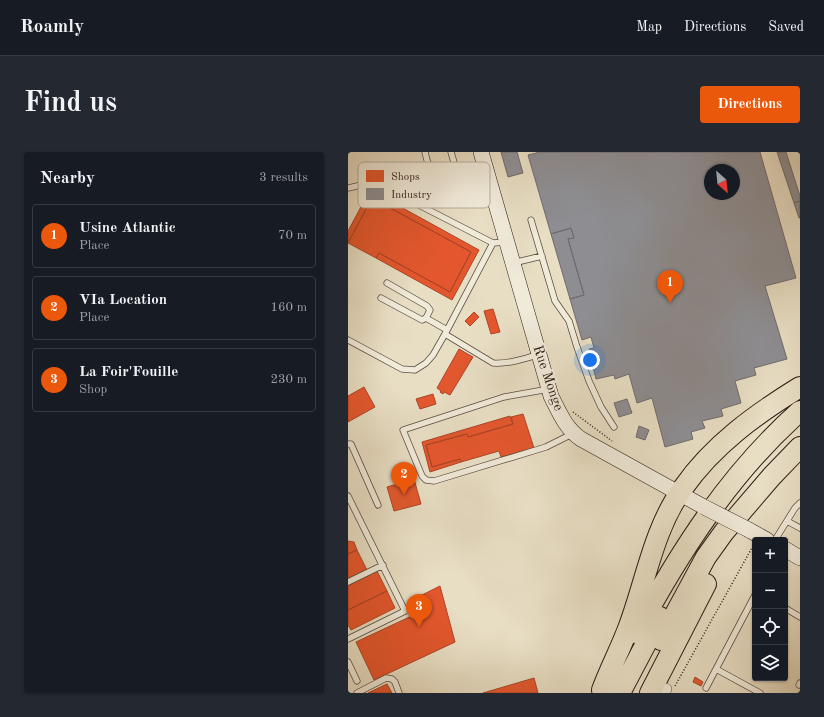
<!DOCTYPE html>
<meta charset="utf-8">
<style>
body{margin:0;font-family:"Old Standard TT",serif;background:#242831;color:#f1f3f6}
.controls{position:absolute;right:12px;bottom:12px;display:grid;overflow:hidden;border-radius:4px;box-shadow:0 1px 3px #0004}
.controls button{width:36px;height:36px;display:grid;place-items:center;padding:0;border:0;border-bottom:1px solid #363941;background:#171b24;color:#f1f3f6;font:20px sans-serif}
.compass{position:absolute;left:356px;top:12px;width:36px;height:36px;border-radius:50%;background:#171b24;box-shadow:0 1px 3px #0004;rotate:153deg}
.you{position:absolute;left:242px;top:208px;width:14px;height:14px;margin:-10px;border:3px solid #fff;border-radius:50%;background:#1a73e8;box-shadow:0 0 0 6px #1a73e833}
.badge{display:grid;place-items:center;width:26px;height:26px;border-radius:50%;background:#ea580c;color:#fff;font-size:13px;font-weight:700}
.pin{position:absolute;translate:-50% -33px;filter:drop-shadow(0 1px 2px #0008)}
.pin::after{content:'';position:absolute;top:21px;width:14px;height:12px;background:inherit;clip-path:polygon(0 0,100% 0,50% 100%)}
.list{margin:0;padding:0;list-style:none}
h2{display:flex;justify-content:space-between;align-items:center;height:52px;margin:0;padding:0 16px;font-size:17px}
h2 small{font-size:13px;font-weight:400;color:#9ea1a6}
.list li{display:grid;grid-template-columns:26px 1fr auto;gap:12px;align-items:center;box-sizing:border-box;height:64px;margin:0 8px 8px;padding:0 8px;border:1px solid #363941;border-radius:4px}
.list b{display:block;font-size:15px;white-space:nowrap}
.list p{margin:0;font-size:13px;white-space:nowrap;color:#9ea1a6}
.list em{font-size:13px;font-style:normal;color:#9ea1a6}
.icon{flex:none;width:22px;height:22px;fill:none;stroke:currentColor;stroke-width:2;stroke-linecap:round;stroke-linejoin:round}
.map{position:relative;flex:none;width:452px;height:541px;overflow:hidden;border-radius:4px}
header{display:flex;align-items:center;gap:24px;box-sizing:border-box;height:56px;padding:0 20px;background:#171b24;border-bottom:1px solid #363941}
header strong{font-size:19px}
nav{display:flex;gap:22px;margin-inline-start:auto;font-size:14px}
.intro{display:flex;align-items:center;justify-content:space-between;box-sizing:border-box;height:96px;padding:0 24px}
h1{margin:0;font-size:28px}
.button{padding:10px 18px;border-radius:4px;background:#ea580c;color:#fff;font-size:14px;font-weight:700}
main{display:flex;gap:24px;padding:0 24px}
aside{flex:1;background:#171b24;border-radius:4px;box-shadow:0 1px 3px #0004}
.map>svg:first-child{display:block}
</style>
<header>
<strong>Roamly</strong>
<nav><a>Map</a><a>Directions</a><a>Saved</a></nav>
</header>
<div class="intro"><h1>Find us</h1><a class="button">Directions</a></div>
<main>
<aside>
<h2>Nearby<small>3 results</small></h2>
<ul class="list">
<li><span class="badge">1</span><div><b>Usine Atlantic</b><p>Place</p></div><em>70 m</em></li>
<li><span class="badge">2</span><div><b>VIa Location</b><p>Place</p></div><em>160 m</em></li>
<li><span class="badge">3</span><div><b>La Foir'Fouille</b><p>Shop</p></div><em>230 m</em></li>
</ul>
</aside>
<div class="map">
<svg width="452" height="541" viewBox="0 0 452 541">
<rect width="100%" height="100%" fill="#e8dec4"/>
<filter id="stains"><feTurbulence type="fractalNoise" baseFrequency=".005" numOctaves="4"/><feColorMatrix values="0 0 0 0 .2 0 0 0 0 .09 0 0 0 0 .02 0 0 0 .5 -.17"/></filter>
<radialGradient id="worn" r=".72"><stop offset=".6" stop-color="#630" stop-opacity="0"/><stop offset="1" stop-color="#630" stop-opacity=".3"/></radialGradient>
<!-- shops -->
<path fill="#e4572e" stroke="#ac4526" d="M 22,38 L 131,98 L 104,148 L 28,106 L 31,101 L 102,140 L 123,100 L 24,46 L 0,91 L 0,79 Z
M 24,46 L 123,100 L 102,140 L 31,101 L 28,106 L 0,91 Z
M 145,157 L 152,180 L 143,182 L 136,159 Z
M 126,160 L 131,165 L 122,174 L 117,169 Z
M 111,197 L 125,205 L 102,243 L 96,240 L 95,242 L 92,240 L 93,239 L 89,236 Z
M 16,235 L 27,255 L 0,270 L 0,244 Z
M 85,242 L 88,252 L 72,257 L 68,247 Z
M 175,262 L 186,296 L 153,305 L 151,299 L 113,310 L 112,307 L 84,315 L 78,293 L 119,282 L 120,285 L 165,272 L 163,265 Z
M 162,264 L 165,272 L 120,285 L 119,282 L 78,293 L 84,315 L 112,307 L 113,310 L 82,320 L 74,290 Z
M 66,327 L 73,352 L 46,359 L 39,335 Z
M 0,389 L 6,390 L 9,398 L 0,402 Z
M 9,398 L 19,418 L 0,427 L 0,402 Z
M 29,419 L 39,439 L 0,458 L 0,434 Z
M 92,434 L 107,490 L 26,528 L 8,490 L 70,461 L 64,448 Z
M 39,439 L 47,456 L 3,478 L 0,473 L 0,458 Z
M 347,525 L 355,530 L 353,534 L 345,530 Z
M 186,526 L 190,541 L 135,541 Z
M 39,532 L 44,541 L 20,541 Z"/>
<!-- industry -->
<path fill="#8d8d92" stroke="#706b6c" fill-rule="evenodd" d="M 153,0 L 169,0 L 175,21 L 160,25 Z
M 192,0 L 412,0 L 448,126 L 417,134 L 439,207 L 406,216 L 408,223 L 387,229 L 393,251 L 373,257 L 375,264 L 354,269 L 357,276 L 343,280 L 345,287 L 317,295 L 304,246 L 289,251 L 281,222 L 267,227 L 266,223 L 248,227 L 245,215 L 251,213 L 248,202 L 243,204 L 241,197 L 246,196 L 243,185 L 234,188 L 222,147 L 236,143 L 220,87 L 226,86 L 223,76 L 203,82 L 180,3 ZM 362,18 L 386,18 L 386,42 L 362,42 Z
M 429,0 L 438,0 L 452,44 L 452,49 L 446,51 Z
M 452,49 L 452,66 L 451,66 L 446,51 Z
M 223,76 L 226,86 L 220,87 L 236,143 L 222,147 L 203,82 Z
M 279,247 L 284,261 L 271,265 L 266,251 Z
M 291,274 L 301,278 L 297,288 L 288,285 Z"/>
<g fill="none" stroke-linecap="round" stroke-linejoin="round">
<defs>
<path id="lane" d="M 77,0 C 78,4 79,10 81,13 C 87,21 98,20 106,17 L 107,14 L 103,0
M 0,36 L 26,30 L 145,91 L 158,90
M 183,68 L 207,149 L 221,169 L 229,195 L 241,229 L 253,255 L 266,275
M 165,111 L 194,104
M 39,131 L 79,154 L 82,158 L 78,166 L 99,178
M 33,146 L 74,168 L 78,166
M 97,182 L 145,211 C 161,212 175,207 189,203
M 0,188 L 54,217 L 67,218 L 78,211 L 85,203 L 97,182 L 145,91
M 201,237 L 156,245 L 55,278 L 74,324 L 78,328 L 86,329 L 198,295 L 224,282
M 0,292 L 3,292 L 30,353
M 0,344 L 57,459 L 0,487
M 439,369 L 452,376
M 427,388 L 447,356 L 452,351
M 0,430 L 35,413
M 437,456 L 452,465
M 0,510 L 9,529
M 368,517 L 412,541
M 451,533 L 452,531
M 358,536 L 407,443
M 9,541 L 38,526 L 44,527 L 47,530 L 51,541"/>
<path id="street" d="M 316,541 L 318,537"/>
<path id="secondary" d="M 133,0 L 203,244 C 211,260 218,277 233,287 L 356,355
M 401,378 L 419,388
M 437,397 L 452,406"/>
<path id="highway" d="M 288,481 C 332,399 382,321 452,259
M 313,488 L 358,405 L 376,380 L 424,324 L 452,295
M 254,538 C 262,516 273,496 281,474 C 298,428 306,376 335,336 C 365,293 408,262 452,235
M 272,541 L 312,465
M 302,541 L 358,432"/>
</defs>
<!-- lane casing -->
<use href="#lane" stroke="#5a4c41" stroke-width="7"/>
<!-- street casing -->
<use href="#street" stroke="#5a4c41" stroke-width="12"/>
<!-- secondary casing -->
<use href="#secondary" stroke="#2b1b15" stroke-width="16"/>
<!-- highway casing -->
<use href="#highway" stroke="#2b1b15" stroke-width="22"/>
<!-- path -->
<path stroke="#2b1b15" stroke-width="1.5" stroke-dasharray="1 2" stroke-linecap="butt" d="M 225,260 L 264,289
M 327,534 L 405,394"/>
<!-- lane -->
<use href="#lane" stroke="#f0ead9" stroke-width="5.5"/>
<!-- street -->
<use href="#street" stroke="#f0ead9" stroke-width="11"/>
<!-- secondary -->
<use href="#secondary" stroke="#f0ead9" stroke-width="15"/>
<!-- highway -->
<use href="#highway" stroke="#e8dec4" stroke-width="20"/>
<defs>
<path id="secondary-bridge" d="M 356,355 L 401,378"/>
</defs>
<!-- secondary-bridge casing -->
<use href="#secondary-bridge" stroke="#2b1b15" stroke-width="16" stroke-linecap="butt"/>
<!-- secondary-bridge -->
<use href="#secondary-bridge" stroke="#f0ead9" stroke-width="15"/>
</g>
<g text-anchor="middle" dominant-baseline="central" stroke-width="4" stroke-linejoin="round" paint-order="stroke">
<!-- street labels -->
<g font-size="14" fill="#2b1b15" stroke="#f0ead9">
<text transform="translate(200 226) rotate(71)">Rue Monge</text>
</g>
</g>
<!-- legend -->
<rect x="10" y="10" width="132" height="46" rx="6" fill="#f0ead9" stroke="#b5ac9e" stroke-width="1"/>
<rect x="18" y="18" width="18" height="12" fill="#e4572e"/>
<rect x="18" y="36" width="18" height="12" fill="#8d8d92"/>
<g font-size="11" fill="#2b1b15">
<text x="43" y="28">Shops</text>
<text x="43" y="46">Industry</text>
</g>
<rect width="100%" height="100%" filter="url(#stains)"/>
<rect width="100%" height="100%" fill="url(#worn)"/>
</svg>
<div class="controls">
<button>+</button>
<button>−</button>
<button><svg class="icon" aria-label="locate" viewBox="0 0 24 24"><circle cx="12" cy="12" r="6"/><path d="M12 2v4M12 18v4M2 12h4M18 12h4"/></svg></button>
<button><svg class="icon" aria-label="layers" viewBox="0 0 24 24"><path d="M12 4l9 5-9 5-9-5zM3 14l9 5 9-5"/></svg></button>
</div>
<svg class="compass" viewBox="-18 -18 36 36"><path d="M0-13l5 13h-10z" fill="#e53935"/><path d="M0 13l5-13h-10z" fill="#9ea1a6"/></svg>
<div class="you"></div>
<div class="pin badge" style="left:322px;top:151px">1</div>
<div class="pin badge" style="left:56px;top:343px">2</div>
<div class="pin badge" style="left:71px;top:475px">3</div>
</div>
</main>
